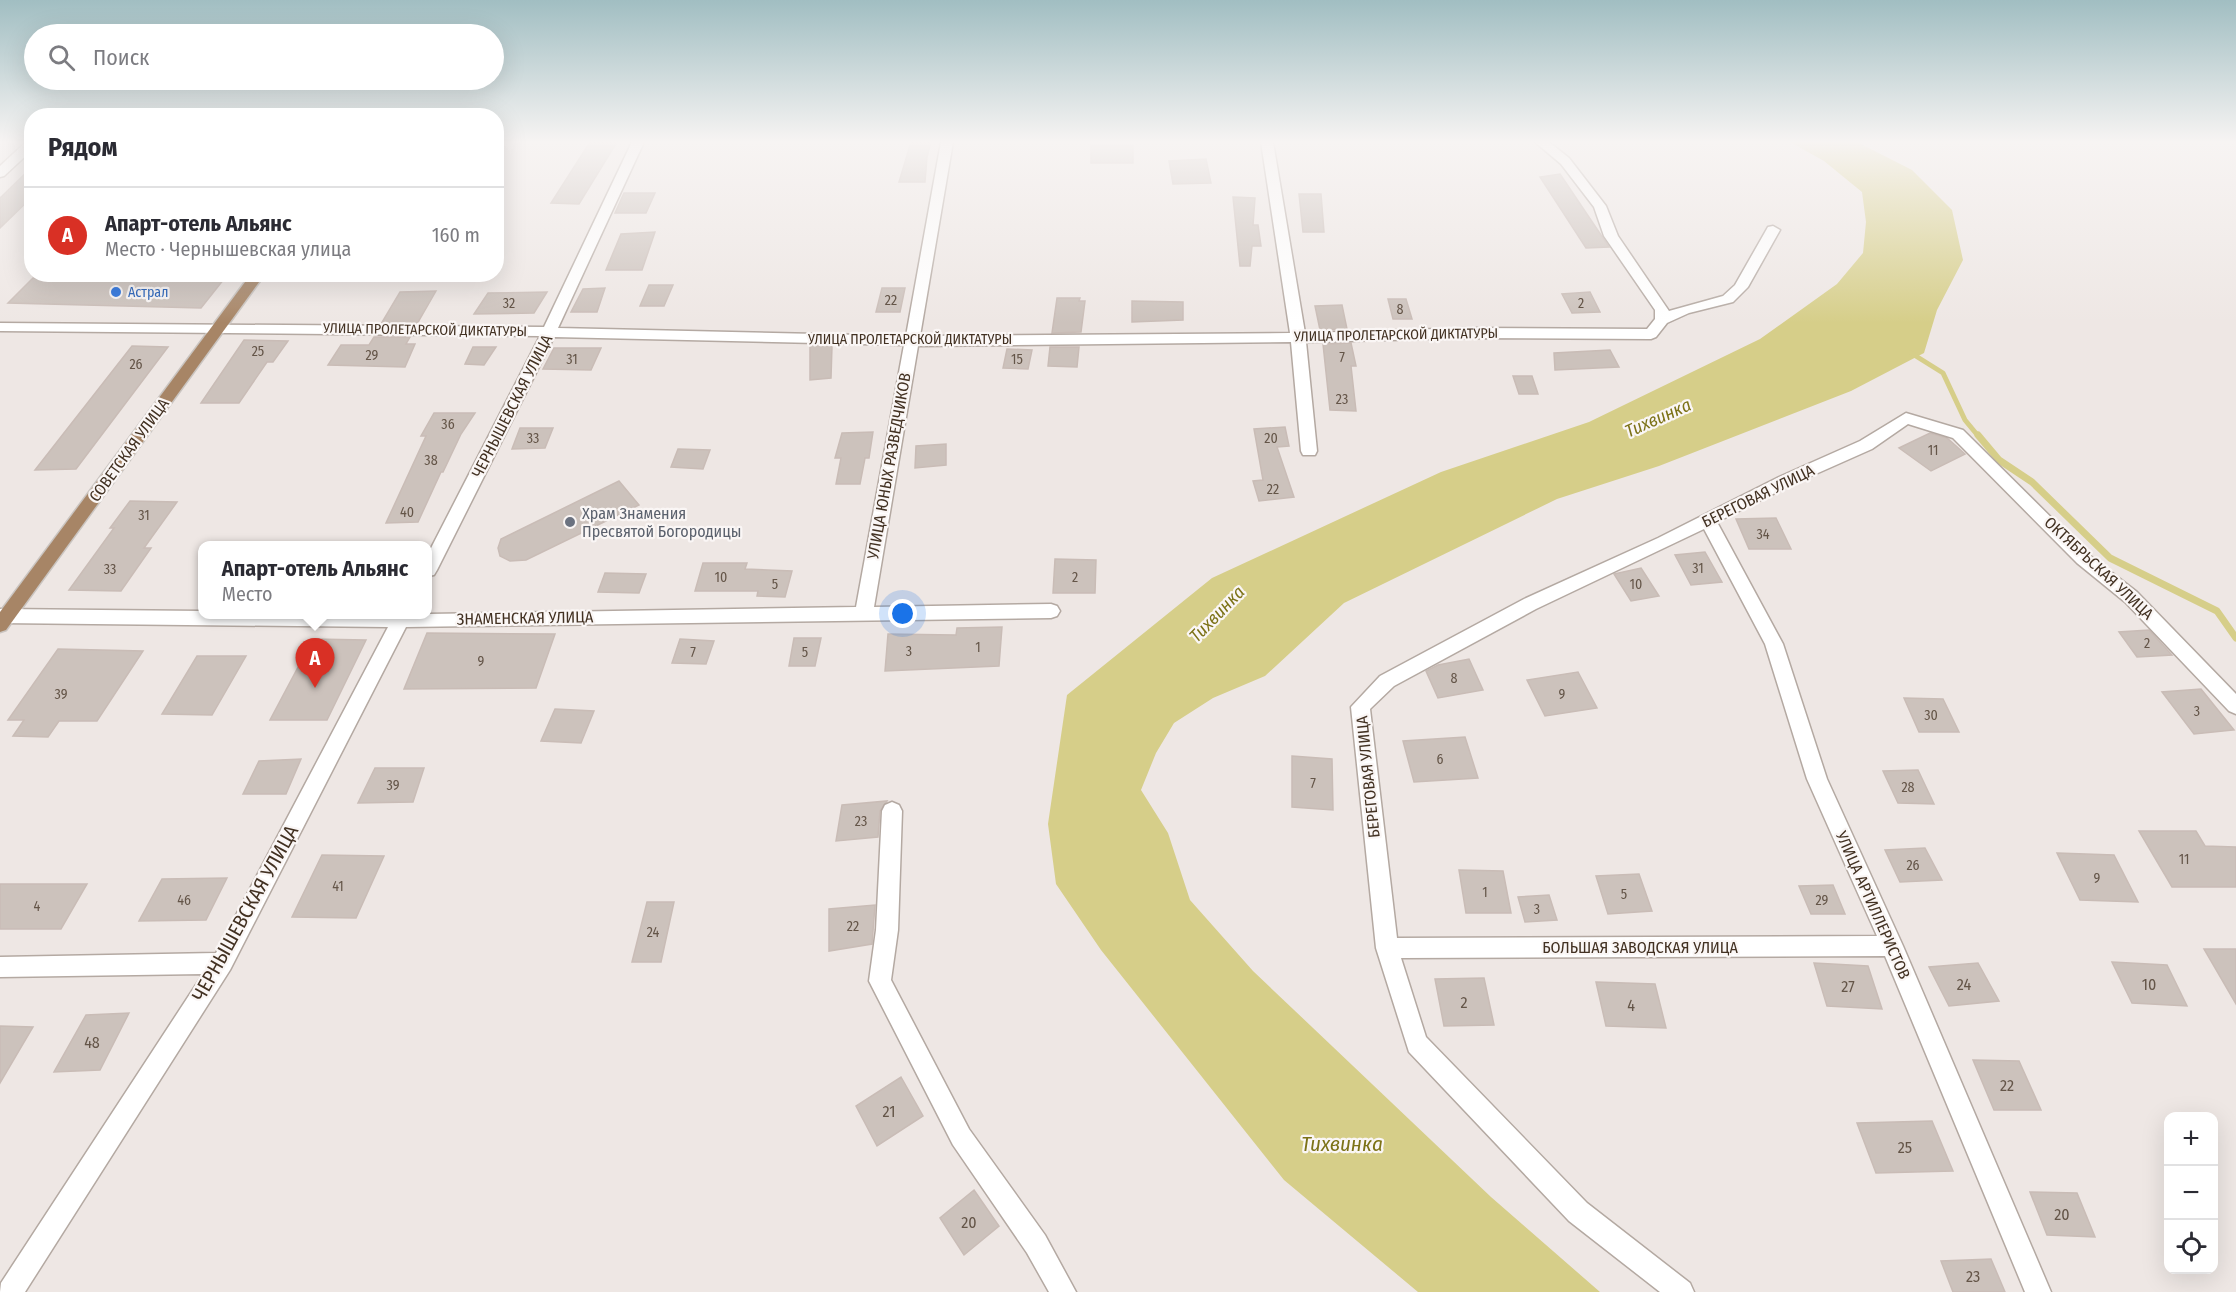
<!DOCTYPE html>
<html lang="ru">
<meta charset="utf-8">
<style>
body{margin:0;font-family:"Fira Sans Condensed",sans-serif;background:#f7f7f7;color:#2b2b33}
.controls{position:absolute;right:18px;bottom:18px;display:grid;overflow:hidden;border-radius:12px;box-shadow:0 6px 24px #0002}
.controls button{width:54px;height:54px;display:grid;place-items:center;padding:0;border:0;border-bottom:2px solid #e1e1e2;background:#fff;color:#2b2b33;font:30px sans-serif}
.you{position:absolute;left:903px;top:614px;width:21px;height:21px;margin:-15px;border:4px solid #fff;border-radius:50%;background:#1a73e8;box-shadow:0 0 0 9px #1a73e833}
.badge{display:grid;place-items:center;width:39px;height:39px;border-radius:50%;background:#d93025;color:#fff;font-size:20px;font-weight:700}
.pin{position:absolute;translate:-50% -50px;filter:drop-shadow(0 2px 3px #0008)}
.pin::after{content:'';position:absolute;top:32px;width:21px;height:18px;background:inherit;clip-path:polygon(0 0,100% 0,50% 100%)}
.popup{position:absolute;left:198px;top:541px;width:234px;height:78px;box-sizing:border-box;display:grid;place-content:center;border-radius:12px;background:#fff;filter:drop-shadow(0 2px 4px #0005);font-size:20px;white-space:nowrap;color:#7c7c81}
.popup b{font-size:22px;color:#2b2b33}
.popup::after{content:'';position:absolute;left:50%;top:100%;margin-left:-12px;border:12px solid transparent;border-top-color:#fff}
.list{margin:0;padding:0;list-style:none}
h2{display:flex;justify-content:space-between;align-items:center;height:78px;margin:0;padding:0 24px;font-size:26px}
h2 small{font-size:20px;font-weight:400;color:#7c7c81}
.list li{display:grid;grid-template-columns:39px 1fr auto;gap:18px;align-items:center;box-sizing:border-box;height:96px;padding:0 24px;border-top:2px solid #e1e1e2}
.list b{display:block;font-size:22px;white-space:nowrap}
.list p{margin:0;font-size:20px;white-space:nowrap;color:#7c7c81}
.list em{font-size:20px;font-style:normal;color:#7c7c81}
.icon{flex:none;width:33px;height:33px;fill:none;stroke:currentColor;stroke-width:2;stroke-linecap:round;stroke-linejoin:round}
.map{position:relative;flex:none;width:2236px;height:1292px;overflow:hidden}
.search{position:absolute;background:#fff;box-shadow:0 6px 24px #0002;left:24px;top:24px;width:480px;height:66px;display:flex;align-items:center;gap:15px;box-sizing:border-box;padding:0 21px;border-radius:33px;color:#7c7c81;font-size:22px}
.panel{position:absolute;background:#fff;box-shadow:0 6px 24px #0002;left:24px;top:108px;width:480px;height:174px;border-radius:24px}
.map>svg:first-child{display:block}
</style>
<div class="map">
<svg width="2236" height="1292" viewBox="0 0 2236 1292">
<rect width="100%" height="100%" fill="#eee7e4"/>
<!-- water -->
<path fill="#d6ce89" d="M 1790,142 L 1857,142 L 1912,170 L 1952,210 L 1963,260 L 1937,310 L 1924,353 L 1851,391 L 1659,466 L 1557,499 L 1344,603 L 1265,676 L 1213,698 L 1174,723 L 1156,753 L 1141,790 L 1168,833 L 1190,900 L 1253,971 L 1491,1197 L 1600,1292 L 1418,1292 L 1284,1180 L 1101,950 L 1056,884 L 1048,824 L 1067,695 L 1212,578 L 1441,472 L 1589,422 L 1760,339 L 1837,284 L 1863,253 L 1866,222 L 1862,192 L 1824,161 Z"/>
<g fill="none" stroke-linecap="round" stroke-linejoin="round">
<!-- stream-far1 -->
<path stroke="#d6ce89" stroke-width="5" d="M 1911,353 L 1943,373 L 1965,420 L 1979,437"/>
<!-- stream -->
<path stroke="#d6ce89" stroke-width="7" d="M 1978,435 L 1999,460 L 2032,482 L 2110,558 L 2217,611 L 2236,638"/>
</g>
<!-- building -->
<path fill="#ccc2bc" stroke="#c9bcb6" stroke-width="1.5" d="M 590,142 L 617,142 L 579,204 L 551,203 Z
M 911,142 L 931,142 L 927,157 L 925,182 L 899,182 Z
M 1091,145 L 1133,145 L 1133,163 L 1091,163 Z
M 1206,159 L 1211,183 L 1173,184 L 1169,161 Z
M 32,167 L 32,197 L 0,228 L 0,198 Z
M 1560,174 L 1601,235 L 1609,247 L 1586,248 L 1540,177 Z
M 624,193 L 655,193 L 646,213 L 615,213 Z
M 1299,194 L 1321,194 L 1324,232 L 1303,232 Z
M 1233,197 L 1255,198 L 1253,225 L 1258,225 L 1261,246 L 1252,246 L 1250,266 L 1240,266 Z
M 655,232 L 642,270 L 606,270 L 621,234 Z
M 179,274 L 228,274 L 201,308 L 8,303 L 33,278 L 174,281 Z
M 649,285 L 673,285 L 664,306 L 640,306 Z
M 605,288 L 597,312 L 571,312 L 583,289 Z
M 882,288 L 905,288 L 900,312 L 876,312 Z
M 436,291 L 417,324 L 381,324 L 400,292 Z
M 547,292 L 534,313 L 474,314 L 488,293 Z
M 1590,292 L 1600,312 L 1572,313 L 1562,294 Z
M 1057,298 L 1080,298 L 1079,301 L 1085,301 L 1081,332 L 1052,333 Z
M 1388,299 L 1406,299 L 1412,319 L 1393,319 Z
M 1132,301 L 1183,302 L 1183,320 L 1132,322 Z
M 1342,305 L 1347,329 L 1320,330 L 1315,306 Z
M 374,337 L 410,337 L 406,344 L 415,344 L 405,367 L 328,365 L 341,345 L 369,345 Z
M 244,340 L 288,341 L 273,362 L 267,362 L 239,403 L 201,403 Z
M 1351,343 L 1356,366 L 1351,366 L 1356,411 L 1330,410 L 1323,344 Z
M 810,345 L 832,346 L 831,378 L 810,380 Z
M 132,346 L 168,347 L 76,469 L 35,470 Z
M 473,347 L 496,347 L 484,365 L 465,364 Z
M 1050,347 L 1079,347 L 1077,367 L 1048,366 Z
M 554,348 L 601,348 L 591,370 L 543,369 Z
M 1007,349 L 1032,350 L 1028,369 L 1003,368 Z
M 1610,350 L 1619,367 L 1555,370 L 1554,353 Z
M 1513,376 L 1532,376 L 1538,394 L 1519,394 Z
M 434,413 L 475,413 L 461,434 L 443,472 L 441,472 L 418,522 L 386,523 L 426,436 L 421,436 Z
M 1285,427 L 1289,446 L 1277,447 L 1294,497 L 1259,501 L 1253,481 L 1263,480 L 1254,429 Z
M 520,428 L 553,428 L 545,448 L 512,449 Z
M 873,432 L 869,458 L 865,458 L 860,484 L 836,484 L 841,458 L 835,458 L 842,433 Z
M 1930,433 L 1947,438 L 1965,454 L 1931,471 L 1899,448 Z
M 946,444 L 946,465 L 915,468 L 916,446 Z
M 678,449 L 710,450 L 703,469 L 671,467 Z
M 619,481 L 639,505 L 526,560 L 510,561 L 500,556 L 498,548 L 501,539 Z
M 130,501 L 177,502 L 144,548 L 151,548 L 121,591 L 69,590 L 114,528 L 110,528 Z
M 1776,518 L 1791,549 L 1749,549 L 1736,519 Z
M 1705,552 L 1722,582 L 1691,585 L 1675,555 Z
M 1055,559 L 1096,560 L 1095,593 L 1053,593 Z
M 703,563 L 747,563 L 745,569 L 792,571 L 785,597 L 757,596 L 758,591 L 695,591 Z
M 1641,568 L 1659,596 L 1631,601 L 1614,574 Z
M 605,573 L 646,574 L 639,593 L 598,592 Z
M 1002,627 L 999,666 L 885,671 L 888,634 L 956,635 L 957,628 Z
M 2149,630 L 2172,655 L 2137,657 L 2119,632 Z
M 427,633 L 555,634 L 536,688 L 404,689 Z
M 794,638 L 821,638 L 815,666 L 789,666 Z
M 313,639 L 366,640 L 327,720 L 270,720 Z
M 680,639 L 714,641 L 706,664 L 672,663 Z
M 58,649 L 143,651 L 97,721 L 59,721 L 48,737 L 13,736 L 24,720 L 8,720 Z
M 197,656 L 246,656 L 212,715 L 162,714 Z
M 1469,659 L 1483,690 L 1438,698 L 1426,671 L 1438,665 Z
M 1578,672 L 1597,708 L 1545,716 L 1527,680 Z
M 2201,689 L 2234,730 L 2194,734 L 2162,692 Z
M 1904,698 L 1943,699 L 1959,732 L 1919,732 Z
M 555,709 L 594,711 L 581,743 L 541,741 Z
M 1465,737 L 1478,778 L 1414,782 L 1403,741 Z
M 1292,756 L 1332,759 L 1333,810 L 1292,807 Z
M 301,759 L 286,794 L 243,794 L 259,761 Z
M 375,768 L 424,768 L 413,802 L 358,803 Z
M 1918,770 L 1934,804 L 1898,803 L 1883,771 Z
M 887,801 L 880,811 L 878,837 L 836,841 L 842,805 Z
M 2139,831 L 2196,831 L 2205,846 L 2236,847 L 2236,887 L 2172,887 Z
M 1925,848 L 1942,880 L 1900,882 L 1885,850 Z
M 2057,853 L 2114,855 L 2138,902 L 2080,900 Z
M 322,855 L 384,856 L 356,918 L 292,917 Z
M 1459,870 L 1503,871 L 1511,913 L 1466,913 Z
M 1639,874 L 1652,911 L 1608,914 L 1596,876 Z
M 227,878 L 206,920 L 139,921 L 162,879 Z
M 0,884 L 87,884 L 61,929 L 0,929 Z
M 1833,885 L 1845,914 L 1811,914 L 1799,886 Z
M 1549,895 L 1557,920 L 1525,922 L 1518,897 Z
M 647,902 L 674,902 L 661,962 L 632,962 Z
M 875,905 L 872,944 L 829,951 L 829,909 Z
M 2204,949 L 2236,949 L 2236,1004 Z
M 2112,962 L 2167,965 L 2187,1006 L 2132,1003 Z
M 1814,963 L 1868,966 L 1882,1009 L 1827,1006 Z
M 1978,963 L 1999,1001 L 1949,1006 L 1929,967 Z
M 1484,978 L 1494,1025 L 1444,1026 L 1435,979 Z
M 1596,982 L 1655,984 L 1666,1028 L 1606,1026 Z
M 129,1013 L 100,1070 L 54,1072 L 86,1015 Z
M 0,1026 L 33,1027 L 0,1083 Z
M 1973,1060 L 2019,1061 L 2041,1110 L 1994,1110 Z
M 901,1077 L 923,1116 L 877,1146 L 856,1106 Z
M 1932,1121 L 1953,1171 L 1876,1173 L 1857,1123 Z
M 974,1190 L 999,1226 L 964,1255 L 940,1218 Z
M 2030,1192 L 2077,1193 L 2095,1237 L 2047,1235 Z
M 1991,1259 L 2005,1292 L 1953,1292 L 1941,1261 Z"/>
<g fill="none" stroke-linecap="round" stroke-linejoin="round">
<defs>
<path id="minor" d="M 26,142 L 32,142 L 32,150 L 4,176 L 0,177 L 0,166 Z
M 632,142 L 644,142 L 558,328 L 906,336 L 941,142 L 953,142 L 920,336 L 1290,333 L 1261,142 L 1273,142 L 1305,333 L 1472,328 L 1647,329 L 1655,319 L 1655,310 L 1604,236 L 1594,207 L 1561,164 L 1535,142 L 1549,142 L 1569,158 L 1606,206 L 1618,236 L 1669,311 L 1723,296 L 1735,285 L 1768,227 L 1773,226 L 1780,230 L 1748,287 L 1733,302 L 1689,313 L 1667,323 L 1656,337 L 1651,339 L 1472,338 L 1306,342 L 1317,451 L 1315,455 L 1303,455 L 1301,451 L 1291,342 L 918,346 L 874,607 L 1051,604 L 1057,606 L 1060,611 L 1057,616 L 1051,618 L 406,627 L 230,970 L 25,1292 L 0,1292 L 1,1283 L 203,974 L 0,977 L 0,957 L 216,953 L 388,627 L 0,623 L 0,609 L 202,611 L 202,614 L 428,614 L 856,607 L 904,345 L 554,337 L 437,570 L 434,575 L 428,576 L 428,554 L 540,336 L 0,331 L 0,323 L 544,327 Z
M 1906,413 L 1963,430 L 2089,555 L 2137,592 L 2236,694 L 2236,714 L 2229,711 L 2125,602 L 2077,563 L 1953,438 L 1908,424 L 1872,449 L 1791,485 L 1717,522 L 1783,644 L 1827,779 L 1903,946 L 2051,1292 L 2025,1292 L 1885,956 L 1401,958 L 1426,1037 L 1587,1203 L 1690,1283 L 1694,1292 L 1660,1292 L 1569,1221 L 1409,1052 L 1376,948 L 1351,707 L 1380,676 L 1524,599 L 1658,538 L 1779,477 L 1860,441 ZM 1704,529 L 1765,644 L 1807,779 L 1877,936 L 1397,938 L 1370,709 L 1394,686 L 1536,609 Z
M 892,802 L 899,805 L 902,811 L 898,930 L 891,980 L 969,1129 L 1045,1235 L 1076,1292 L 1049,1292 L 1027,1253 L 953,1145 L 869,981 L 876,930 L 882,811 L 885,805 Z"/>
<path id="primary" d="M 251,274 L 265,274 L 6,630 L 0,632 L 0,612 Z"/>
</defs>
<!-- minor casing -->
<use href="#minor" stroke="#b4a9a2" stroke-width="3"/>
<!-- primary casing -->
<use href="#primary" stroke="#cac5c1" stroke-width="3"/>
<!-- minor -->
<use href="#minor" fill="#fff" fill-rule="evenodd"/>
<!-- primary -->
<use href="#primary" fill="#a78566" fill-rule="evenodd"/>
</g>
<!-- sky -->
<linearGradient id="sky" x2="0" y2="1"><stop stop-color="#a1bec2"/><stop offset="0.44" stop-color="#f7f4f3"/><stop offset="1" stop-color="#f7f4f3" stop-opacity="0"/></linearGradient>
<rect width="2236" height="323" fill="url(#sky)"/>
<!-- markers -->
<circle fill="#3f7fe0" stroke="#faf6f5" stroke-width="2" cx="116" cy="292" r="6"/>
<circle fill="#6b7280" stroke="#faf6f5" stroke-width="2" cx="570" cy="522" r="6"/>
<g text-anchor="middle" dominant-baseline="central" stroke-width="4.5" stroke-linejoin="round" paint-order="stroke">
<!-- far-shop labels -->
<g font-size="14" fill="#366cbe" stroke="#faf6f5" text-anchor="start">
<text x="128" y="292">Астрал</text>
</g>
<!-- number labels -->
<g font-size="14" fill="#645548">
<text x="891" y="300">22</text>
<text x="509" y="303">32</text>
<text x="1581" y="303">2</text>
<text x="1400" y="309">8</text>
<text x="258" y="351">25</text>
<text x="372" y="355">29</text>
<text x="1342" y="357">7</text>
<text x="572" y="359">31</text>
<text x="1017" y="359">15</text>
<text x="136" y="364">26</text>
<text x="1342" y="399">23</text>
<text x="448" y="424">36</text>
<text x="533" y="438">33</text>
<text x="1271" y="438">20</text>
<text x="1933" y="450">11</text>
<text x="431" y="460">38</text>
<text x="1273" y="489">22</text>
<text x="407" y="512">40</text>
<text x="144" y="515">31</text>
<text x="1763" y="534">34</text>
<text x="1698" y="568">31</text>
<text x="110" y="569">33</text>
<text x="721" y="577">10</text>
<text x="1075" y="577">2</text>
<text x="775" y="584">5</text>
<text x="1636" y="584">10</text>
<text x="2147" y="643">2</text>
<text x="978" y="647">1</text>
<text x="909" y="651">3</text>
<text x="693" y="652">7</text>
<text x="805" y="652">5</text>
<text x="481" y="661">9</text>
<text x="1454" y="678">8</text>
<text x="61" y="694">39</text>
<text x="1562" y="694">9</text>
<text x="2197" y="711">3</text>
<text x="1931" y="715">30</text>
<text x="1440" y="759">6</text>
<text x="1313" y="783">7</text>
<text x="393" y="785">39</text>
<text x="1908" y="787">28</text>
<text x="861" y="821">23</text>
<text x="2184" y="859">11</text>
<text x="1913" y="865">26</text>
<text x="2097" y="878">9</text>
<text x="338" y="886">41</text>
<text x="1485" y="892">1</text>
<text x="1624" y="894">5</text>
<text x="184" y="900">46</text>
<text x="1822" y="900">29</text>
<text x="37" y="906">4</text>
<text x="1537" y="909">3</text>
<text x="853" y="926">22</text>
<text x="653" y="932">24</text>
</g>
<!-- far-street labels -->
<g font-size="14" fill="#423122" stroke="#faf6f5">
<text transform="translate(425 330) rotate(1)">УЛИЦА ПРОЛЕТАРСКОЙ ДИКТАТУРЫ</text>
<text transform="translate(1396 335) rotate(-1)">УЛИЦА ПРОЛЕТАРСКОЙ ДИКТАТУРЫ</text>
<text x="910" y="339">УЛИЦА ПРОЛЕТАРСКОЙ ДИКТАТУРЫ</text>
</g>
<!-- street labels -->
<g font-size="16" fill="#423122" stroke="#faf6f5">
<text transform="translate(512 406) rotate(-63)">ЧЕРНЫШЕВСКАЯ УЛИЦА</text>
<text transform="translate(129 450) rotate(-54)">СОВЕТСКАЯ УЛИЦА</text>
<text transform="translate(889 466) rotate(-80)">УЛИЦА ЮНЫХ РАЗВЕДЧИКОВ</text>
<text transform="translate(1758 496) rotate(-26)">БЕРЕГОВАЯ УЛИЦА</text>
<text transform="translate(2099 568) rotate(43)">ОКТЯБРЬСКАЯ УЛИЦА</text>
<text transform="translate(525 618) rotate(-1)">ЗНАМЕНСКАЯ УЛИЦА</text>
<text transform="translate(1368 777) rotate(-96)">БЕРЕГОВАЯ УЛИЦА</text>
<text transform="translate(1873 905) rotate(66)">УЛИЦА АРТИЛЛЕРИСТОВ</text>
<text x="1640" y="947">БОЛЬШАЯ ЗАВОДСКАЯ УЛИЦА</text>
</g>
<!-- worship labels -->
<g font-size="16" fill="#5b616d" stroke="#faf6f5" text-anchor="start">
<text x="582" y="513">Храм Знамения<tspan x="582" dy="18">Пресвятой Богородицы</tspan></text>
</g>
<!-- near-number labels -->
<g font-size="16" fill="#645548">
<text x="1964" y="984">24</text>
<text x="2149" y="984">10</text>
<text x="1848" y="986">27</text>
<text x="1464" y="1002">2</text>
<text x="1631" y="1005">4</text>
<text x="92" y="1042">48</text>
<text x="2007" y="1085">22</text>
<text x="889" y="1111">21</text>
<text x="1905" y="1147">25</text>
<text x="2062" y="1214">20</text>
<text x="969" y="1222">20</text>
<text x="1973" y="1276">23</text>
</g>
<!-- water labels -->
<g font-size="18" font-style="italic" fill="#7c7217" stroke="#faf6f5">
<text transform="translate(1658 418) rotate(-24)">Тихвинка</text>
<text transform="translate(1217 614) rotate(-46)">Тихвинка</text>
</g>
<!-- near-street labels -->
<g font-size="20" fill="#423122" stroke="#faf6f5">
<text transform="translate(245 913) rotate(-61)">ЧЕРНЫШЕВСКАЯ УЛИЦА</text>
</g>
<!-- near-water labels -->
<g font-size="21" font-style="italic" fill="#7c7217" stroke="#faf6f5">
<text x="1342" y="1144">Тихвинка</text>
</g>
</g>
</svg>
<div class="controls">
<button>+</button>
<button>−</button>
<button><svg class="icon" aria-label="locate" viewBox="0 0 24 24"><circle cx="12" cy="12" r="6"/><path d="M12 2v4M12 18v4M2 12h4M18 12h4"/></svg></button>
</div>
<div class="you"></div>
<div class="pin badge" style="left:315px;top:688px">A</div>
<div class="popup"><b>Апарт-отель Альянс</b>Место</div>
<div class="search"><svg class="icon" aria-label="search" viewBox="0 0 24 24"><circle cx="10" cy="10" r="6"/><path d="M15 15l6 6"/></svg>Поиск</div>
<section class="panel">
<h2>Рядом<small></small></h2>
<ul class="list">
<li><span class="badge">A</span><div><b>Апарт-отель Альянс</b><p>Место · Чернышевская улица</p></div><em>160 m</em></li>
</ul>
</section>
</div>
